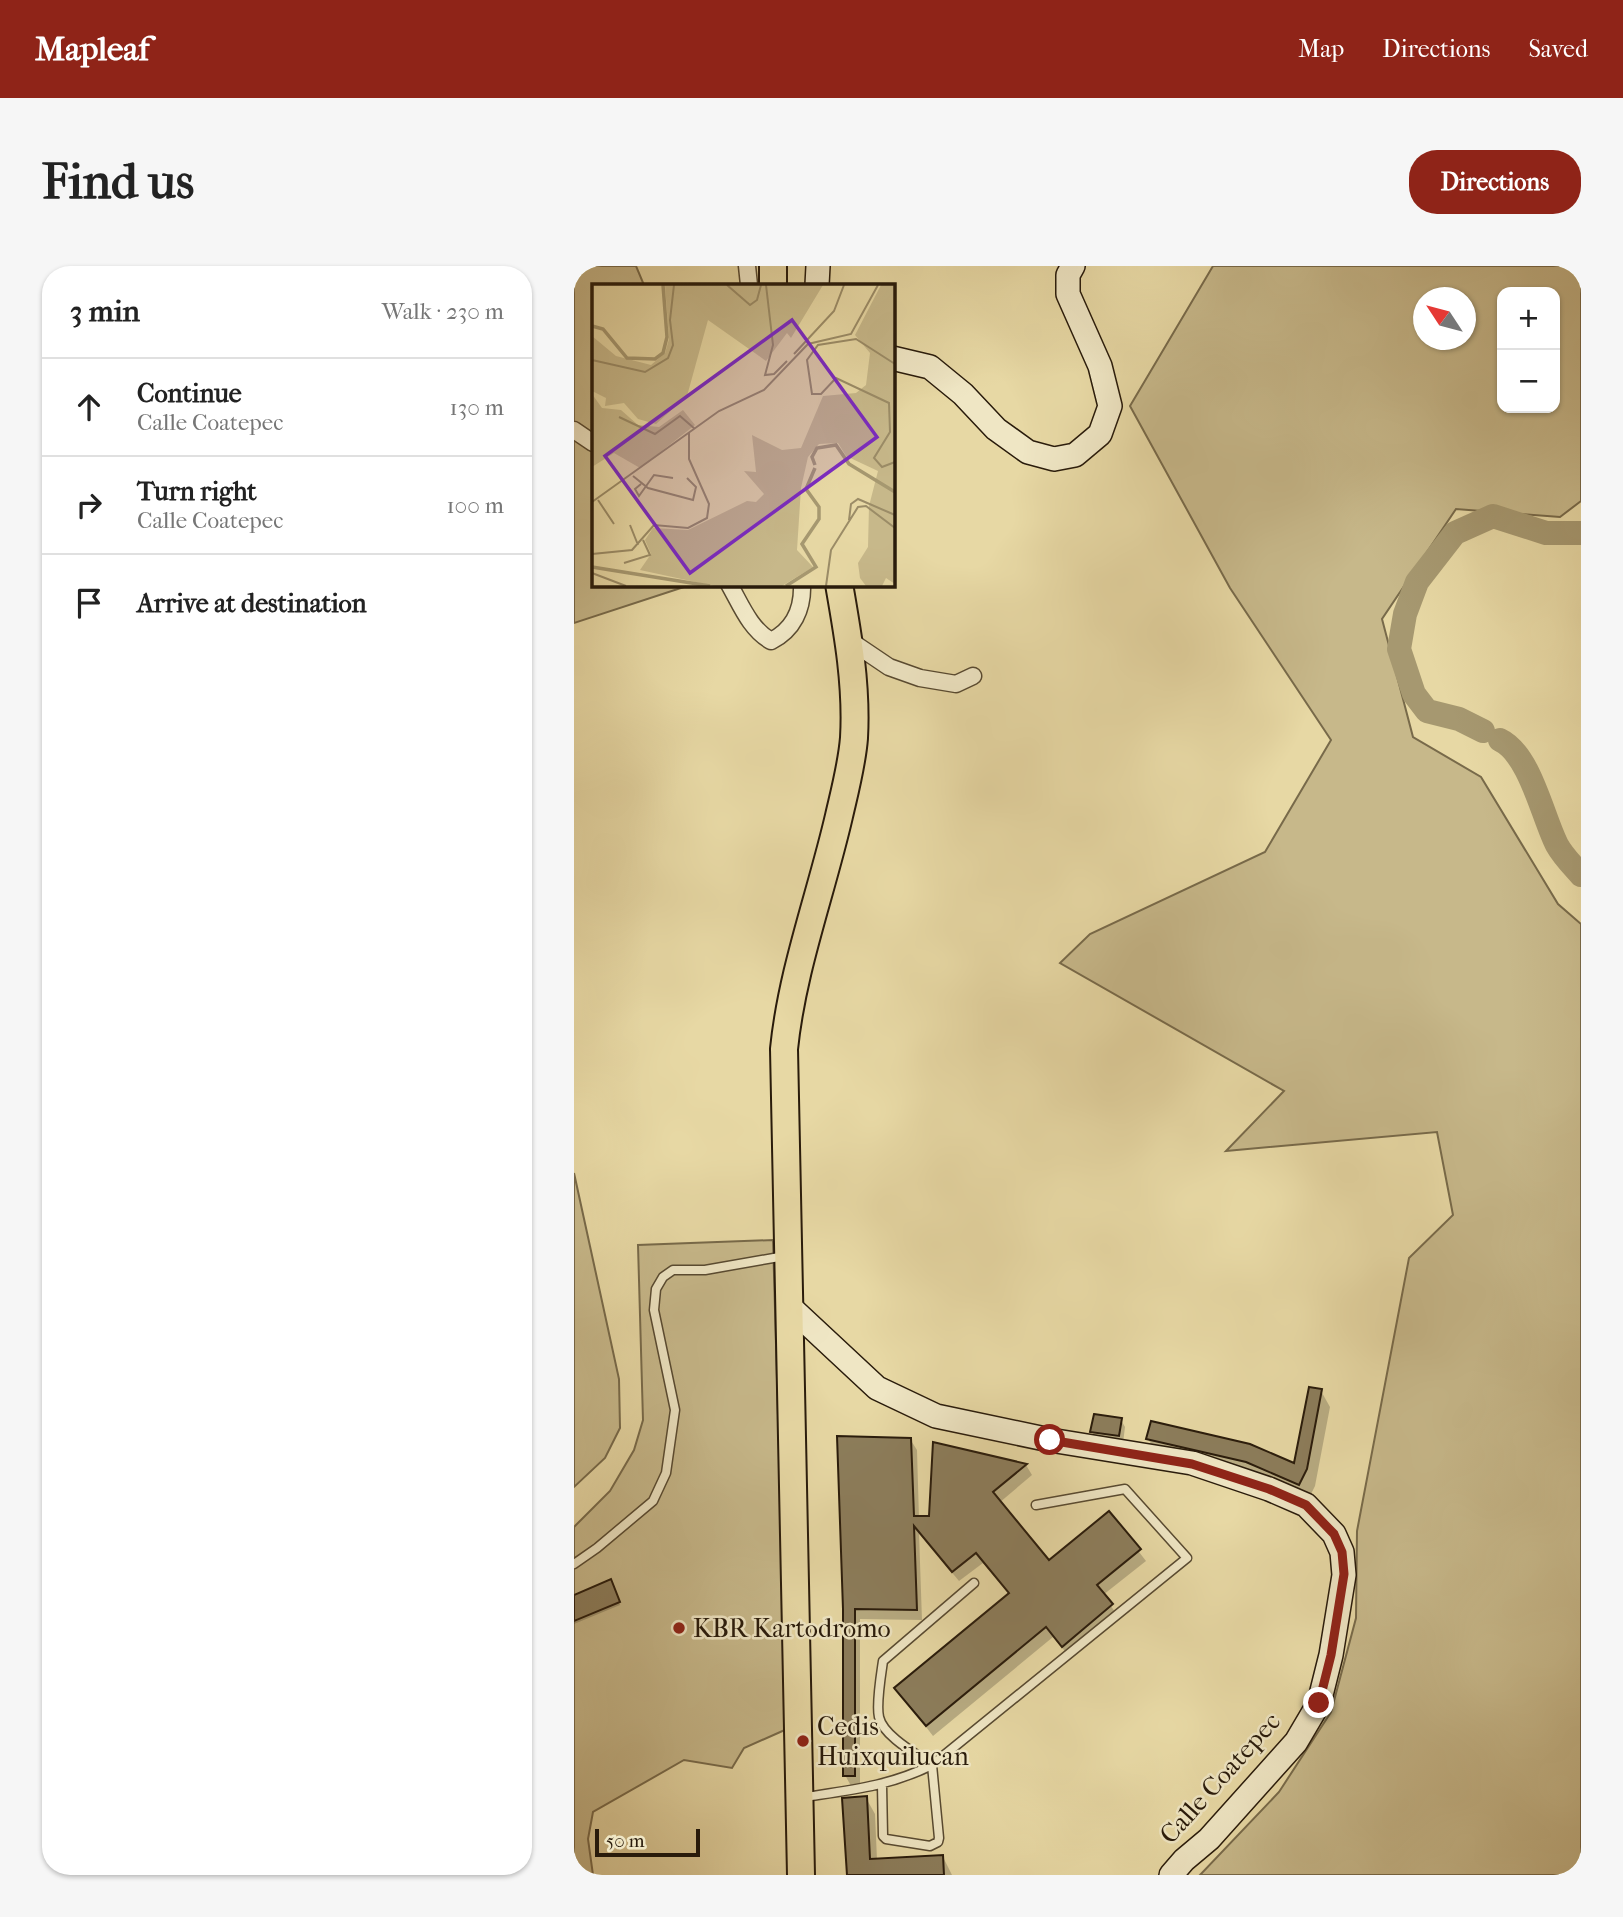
<!DOCTYPE html>
<meta charset="utf-8">
<style>
body{margin:0;font-family:"IM FELL French Canon",serif;background:#f6f6f6;color:#222}
.controls{position:absolute;right:21px;top:21px;display:grid;overflow:hidden;border-radius:14px;box-shadow:0 2px 5px #0004}
.controls button{width:63px;height:63px;display:grid;place-items:center;padding:0;border:0;border-bottom:2px solid #e0e0e0;background:#fff;color:#222;font:35px sans-serif}
.compass{position:absolute;left:839px;top:21px;width:63px;height:63px;border-radius:50%;background:#fff;box-shadow:0 2px 5px #0004;rotate:306deg}
.scale{position:absolute;left:21px;bottom:18px;width:105px;box-sizing:border-box;padding-left:7px;border:4px solid #291b0b;border-top:0;font-size:19px;line-height:24px;white-space:nowrap;color:#291b0b;-webkit-text-stroke:5px #efe6c4;paint-order:stroke}
.stop{position:absolute;width:21px;height:21px;margin:-16px;border:5px solid #8f2418;border-radius:50%;background:#fff}
.stop.end{background:#8f2418;border-color:#fff;box-shadow:0 2px 7px #0008}
.list{margin:0;padding:0;list-style:none}
h2{display:flex;justify-content:space-between;align-items:center;height:91px;margin:0;padding:0 28px;font-size:30px}
h2 small{font-size:23px;font-weight:400;color:#767676}
.list li{display:grid;grid-template-columns:46px 1fr auto;gap:21px;align-items:center;box-sizing:border-box;height:98px;padding:0 28px;border-top:2px solid #e0e0e0}
.list b{display:block;font-size:26px;white-space:nowrap}
.list p{margin:0;font-size:23px;white-space:nowrap;color:#767676}
.list em{font-size:23px;font-style:normal;color:#767676}
.icon{flex:none;width:38px;height:38px;fill:none;stroke:currentColor;stroke-width:2;stroke-linecap:round;stroke-linejoin:round}
.map{position:relative;flex:none;width:1007px;height:1609px;overflow:hidden;border-radius:28px}
header{display:flex;align-items:center;gap:42px;box-sizing:border-box;height:98px;padding:0 35px;background:#8f2418;color:#fff}
header strong{font-size:33px}
nav{display:flex;gap:38px;margin-inline-start:auto;font-size:24px}
.intro{display:flex;align-items:center;justify-content:space-between;box-sizing:border-box;height:168px;padding:0 42px}
h1{margin:0;font-size:49px}
.button{padding:18px 32px;border-radius:28px;background:#8f2418;color:#fff;font-size:24px;font-weight:700}
main{display:flex;gap:42px;padding:0 42px}
aside{flex:1;background:#fff;border-radius:28px;box-shadow:0 2px 5px #0004}
.map>svg:first-child{display:block}
</style>
<header>
<strong>Mapleaf</strong>
<nav><a>Map</a><a>Directions</a><a>Saved</a></nav>
</header>
<div class="intro"><h1>Find us</h1><a class="button">Directions</a></div>
<main>
<aside>
<h2>3 min<small>Walk · 230 m</small></h2>
<ul class="list">
<li><svg class="icon" aria-label="ahead" viewBox="0 0 24 24"><path d="M12 20V5M6 11l6-6 6 6"/></svg><div><b>Continue</b><p>Calle Coatepec</p></div><em>130 m</em></li>
<li><svg class="icon" aria-label="right" viewBox="0 0 24 24"><path d="M7 20v-9h11M14 6l5 5-5 5"/></svg><div><b>Turn right</b><p>Calle Coatepec</p></div><em>100 m</em></li>
<li><svg class="icon" aria-label="arrive" viewBox="0 0 24 24"><path d="M6 21V4h12l-3 4 3 4H6"/></svg><div><b>Arrive at destination</b></div></li>
</ul>
</aside>
<div class="map">
<svg width="1007" height="1609" viewBox="0 0 1007 1609">
<rect width="100%" height="100%" fill="#e7d8a4"/>
<filter id="stains"><feTurbulence type="fractalNoise" baseFrequency=".00286" numOctaves="4"/><feColorMatrix values="0 0 0 0 .2 0 0 0 0 .09 0 0 0 0 .02 0 0 0 .5 -.17"/></filter>
<radialGradient id="worn" r=".72"><stop offset=".6" stop-color="#630" stop-opacity="0"/><stop offset="1" stop-color="#630" stop-opacity=".3"/></radialGradient>
<!-- green -->
<path fill="#c7b88a" stroke="#786a4a" stroke-width="2" fill-rule="evenodd" d="M 0,0 L 62,0 L 70,19 L 19,19 L 19,318 L 116,319 L 0,357 Z
M 639,0 L 1007,0 L 1007,235 L 986,251 L 882,243 L 808,353 L 839,471 L 907,511 L 984,638 L 1007,658 L 1007,1609 L 626,1609 L 705,1526 L 757,1446 L 782,1352 L 783,1265 L 835,992 L 879,949 L 863,866 L 652,885 L 710,825 L 486,697 L 516,668 L 691,586 L 757,474 L 656,322 L 556,140 ZM 981,26 L 981,142 L 928,142 L 928,26 ZM 850,32 L 892,32 L 892,74 L 850,74 Z
M 0,907 L 45,1113 L 46,1162 L 31,1192 L 0,1221 Z
M 199,974 L 213,1463 L 170,1482 L 158,1502 L 110,1494 L 19,1546 L 14,1573 L 19,1609 L 0,1609 L 0,1261 L 36,1225 L 60,1184 L 69,1154 L 64,979 Z"/>
<!-- shadow -->
<path fill="#0003" d="M 747,1125 L 756,1141 L 741,1220 L 734,1234 L 584,1189 L 574,1173 L 721,1199 Z
M 547,1154 L 551,1161 L 549,1177 L 523,1173 L 518,1166 Z
M 336,1173 L 343,1184 L 345,1252 L 356,1252 L 360,1178 L 452,1199 L 458,1209 L 425,1237 L 475,1297 L 535,1247 L 572,1295 L 529,1329 L 544,1350 L 495,1390 L 479,1371 L 359,1470 L 322,1422 L 436,1329 L 409,1297 L 385,1315 L 345,1267 L 348,1354 L 286,1353 L 286,1520 L 277,1520 L 271,1509 L 270,1343 Z
M 38,1319 L 46,1339 L 0,1358 L 0,1330 Z
M 292,1532 L 301,1548 L 303,1594 L 369,1591 L 378,1609 L 274,1609 Z"/>
<g fill="none" stroke-linecap="round" stroke-linejoin="round">
<!-- river -->
<path stroke="#a69870" stroke-width="24" d="M 909,465 L 885,453 L 853,445 L 840,428 L 825,383 L 831,348 L 843,316 L 881,267 L 919,250 L 972,267 L 1007,267
M 926,474 C 956,488 969,552 983,579 C 989,590 999,600 1007,609"/>
</g>
<!-- building -->
<path fill="#8c7d5b" stroke="#291b0b" stroke-width="2" d="M 735,1121 L 748,1123 L 733,1203 L 725,1219 L 672,1196 L 572,1173 L 577,1155 L 676,1178 L 720,1197 Z
M 520,1148 L 548,1152 L 545,1170 L 516,1166 Z
M 263,1170 L 337,1172 L 340,1250 L 355,1250 L 359,1176 L 453,1198 L 419,1226 L 475,1294 L 535,1245 L 567,1283 L 523,1319 L 539,1338 L 488,1381 L 472,1361 L 352,1460 L 320,1422 L 435,1327 L 402,1287 L 378,1306 L 340,1260 L 343,1344 L 281,1343 L 281,1510 L 269,1510 L 269,1343 Z
M 37,1313 L 46,1336 L 0,1355 L 0,1329 Z
M 293,1530 L 296,1593 L 369,1589 L 370,1609 L 273,1609 L 268,1532 Z"/>
<g fill="none" stroke-linecap="round" stroke-linejoin="round">
<defs>
<path id="service" d="M 0,1298 L 23,1282 L 79,1235 L 92,1207 L 101,1144 L 80,1044 L 82,1023 L 89,1011 L 99,1004 L 131,1004 L 211,990
M 308,1519 L 309,1570 L 312,1573 L 356,1580 L 364,1576 L 365,1572 L 358,1499 C 344,1489 309,1470 305,1451 C 302,1438 307,1409 309,1395 L 400,1317
M 231,1531 C 277,1524 316,1520 358,1499 L 613,1292 L 551,1223 L 462,1239"/>
<path id="minor" d="M 173,0 L 175,19
M 0,164 L 19,177
M 155,318 C 167,339 176,363 197,375 C 219,364 229,343 228,318
M 275,374 L 315,401 L 346,412 L 382,418 L 399,410"/>
<path id="secondary" d="M 243,19 L 244,0
M 318,92 L 356,101 L 389,128 L 422,163 L 454,186 L 480,193 L 501,189 L 526,168 L 536,140 L 526,100 L 494,28 L 494,9 L 499,0
M 215,1040 L 303,1122 L 362,1150 L 476,1174 L 618,1197 L 695,1223 L 732,1239 L 760,1268 L 768,1286 L 770,1309 L 757,1389 L 745,1437 L 722,1476 L 635,1573 L 610,1594 L 597,1609"/>
<path id="primary" d="M 199,19 L 199,0
M 227,1609 L 210,783 C 218,704 247,628 265,550 C 271,524 278,498 280,472 C 283,420 274,369 265,318"/>
</defs>
<!-- service casing -->
<use href="#service" stroke="#584a31" stroke-width="11"/>
<!-- minor casing -->
<use href="#minor" stroke="#584a31" stroke-width="19"/>
<!-- secondary casing -->
<use href="#secondary" stroke="#291b0b" stroke-width="26"/>
<!-- primary casing -->
<use href="#primary" stroke="#291b0b" stroke-width="30"/>
<!-- service -->
<use href="#service" stroke="#efe6c4" stroke-width="8"/>
<!-- minor -->
<use href="#minor" stroke="#efe6c4" stroke-width="16"/>
<!-- secondary -->
<use href="#secondary" stroke="#efe6c4" stroke-width="23"/>
<!-- primary -->
<use href="#primary" stroke="#e7d8a4" stroke-width="26"/>
</g>
<g fill="none" stroke-linecap="round" stroke-linejoin="round">
<!-- route -->
<path stroke="#8f2418" stroke-width="9" d="M 476,1174 L 618,1198 L 695,1223 L 732,1239 L 760,1268 L 768,1286 L 770,1308 L 757,1389 L 745,1437"/>
</g>
<!-- markers -->
<g fill="#8f2418" stroke="#efe6c4" stroke-width="2.5">
<circle cx="105" cy="1362" r="7"/>
<circle cx="229" cy="1475" r="7"/>
</g>
<g text-anchor="middle" dominant-baseline="central" stroke-width="5" stroke-linejoin="round" paint-order="stroke">
<!-- poi labels -->
<g font-size="26" fill="#291b0b" stroke="#efe6c4" text-anchor="start">
<text x="119" y="1362">KBR Kartodromo</text>
<text x="243" y="1460">Cedis<tspan x="243" dy="30">Huixquilucan</tspan></text>
</g>
<!-- street labels -->
<g font-size="26" fill="#291b0b" stroke="#efe6c4">
<text transform="translate(646 1512) rotate(-48)">Calle Coatepec</text>
</g>
</g>
<!-- overview -->
<g transform="translate(18 18)">
<rect width="303" height="303" fill="#e7d8a4"/>
<path d="M 73,1 L 231,1 L 199,54 L 195,49 L 174,77 L 116,36 L 95,112 L 64,140 L 46,135 L 32,119 L 13,122 L 14,114 L 0,107 L 0,52 L 24,72 L 59,81 L 73,69 L 77,55 ZM 289,1 L 303,1 L 303,300 L 294,294 L 290,302 L 274,302 L 268,294 L 266,279 L 276,263 L 277,222 L 286,187 L 254,172 L 246,159 L 227,160 L 216,173 L 209,204 L 205,266 L 221,283 L 190,302 L 122,302 L 48,286 L 59,270 L 53,256 L 61,244 L 96,246 L 155,217 L 164,218 L 172,210 L 152,187 L 164,188 L 160,151 L 190,166 L 209,164 L 231,112 L 264,109 L 274,101 L 278,69 L 263,51 ZM 0,110 L 10,124 L 29,126 L 46,141 L 67,143 L 91,126 L 103,141 L 48,184 L 22,169 L 0,183 Z" fill="#c7b88a"/>
<path fill="none" stroke="#a69870" stroke-width="3.5" d="M 0,42 L 11,45 L 35,74 L 63,75 L 71,69 L 75,53 L 71,1M 223,181 L 220,173 L 225,164 L 244,161 L 257,180 L 303,208M 0,283 L 118,302M 194,302 L 224,283 L 210,260 L 227,235 L 227,223 L 214,205 L 223,184"/>
<path fill="none" stroke="#9b8c67" stroke-width="2" d="M 135,1 L 158,21 L 165,16 L 169,1M 174,1 L 181,61 L 173,91 L 182,90 L 195,77M 202,70 L 242,27 L 252,1M 0,76 L 53,88 L 76,74 L 81,61 L 78,36 L 82,1M 303,80 L 264,55 L 226,61 L 215,76 L 220,110 L 229,110 L 244,94 L 297,119 L 298,148 L 282,174 L 290,183 L 303,178M 27,133 L 63,150 L 88,132 L 103,145M 41,192 L 56,204 L 101,216 L 104,203 L 95,194M 49,200 L 43,205 L 47,212 L 62,191 L 81,194M 6,216 L 22,240M 0,218 L 127,127 L 172,106 L 216,60 L 259,50 L 286,1M 257,236 L 259,220 L 266,215 L 303,231M 38,241 L 46,261M 0,270 L 40,266 L 62,241 L 96,244 L 115,234 L 117,220 L 97,175 L 97,149M 32,279 L 58,271 L 51,256M 0,289 L 34,302M 234,302 L 239,266 L 266,223 L 274,222 L 303,244"/>
<path fill="#7b2cbf" fill-opacity="0.15" stroke="#7b2cbf" stroke-width="3.5" d="M 200,36 L 285,153 L 98,289 L 13,172 Z"/>
<rect width="303" height="303" fill="none" stroke="#291b0b" stroke-width="3.5"/>
</g>
<rect width="100%" height="100%" filter="url(#stains)"/>
<rect width="100%" height="100%" fill="url(#worn)"/>
</svg>
<div class="controls">
<button>+</button>
<button>−</button>
</div>
<svg class="compass" viewBox="-18 -18 36 36"><path d="M0-13l5 13h-10z" fill="#e53935"/><path d="M0 13l5-13h-10z" fill="#767676"/></svg>
<div class="scale">50 m</div>
<div class="stop" style="left:476px;top:1174px"></div>
<div class="stop end" style="left:745px;top:1437px"></div>
</div>
</main>
